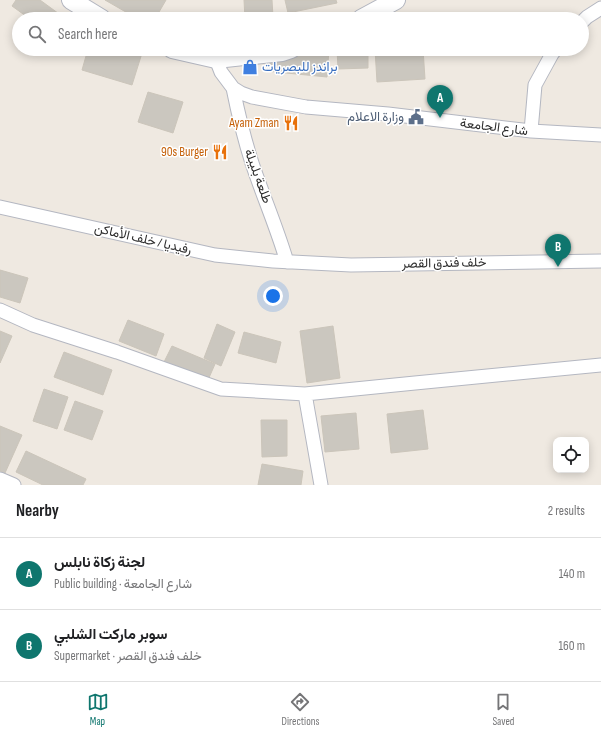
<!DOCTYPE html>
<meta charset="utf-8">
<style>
body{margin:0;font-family:"Sofia Sans Condensed",Vazirmatn,sans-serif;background:#f6f6f6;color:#202124}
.controls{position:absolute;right:12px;bottom:12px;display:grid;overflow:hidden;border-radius:8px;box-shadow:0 2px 10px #0003}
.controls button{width:36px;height:36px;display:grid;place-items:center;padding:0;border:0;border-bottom:1px solid #e0e0e0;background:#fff;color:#202124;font:20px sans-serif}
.you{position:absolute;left:273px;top:296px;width:14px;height:14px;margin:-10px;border:3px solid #fff;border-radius:50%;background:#1a73e8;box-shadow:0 0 0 6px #1a73e833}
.badge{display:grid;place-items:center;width:26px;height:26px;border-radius:50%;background:#0f766e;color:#fff;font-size:13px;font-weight:700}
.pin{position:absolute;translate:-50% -33px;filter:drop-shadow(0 1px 2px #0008)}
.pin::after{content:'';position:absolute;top:21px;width:14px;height:12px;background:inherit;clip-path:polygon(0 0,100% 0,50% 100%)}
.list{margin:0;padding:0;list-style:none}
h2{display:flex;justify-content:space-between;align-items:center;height:52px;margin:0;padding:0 16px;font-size:17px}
h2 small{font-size:13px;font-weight:400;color:#757577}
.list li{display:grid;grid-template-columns:26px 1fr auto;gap:12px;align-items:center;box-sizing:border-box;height:72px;padding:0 16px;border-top:1px solid #e0e0e0}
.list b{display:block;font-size:15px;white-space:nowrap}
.list p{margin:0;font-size:13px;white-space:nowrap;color:#757577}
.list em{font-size:13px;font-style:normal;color:#757577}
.icon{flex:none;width:22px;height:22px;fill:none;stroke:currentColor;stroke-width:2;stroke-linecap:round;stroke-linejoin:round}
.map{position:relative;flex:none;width:601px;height:485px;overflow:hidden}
.search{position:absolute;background:#fff;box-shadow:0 2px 10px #0003;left:12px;right:12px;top:12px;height:44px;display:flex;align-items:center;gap:10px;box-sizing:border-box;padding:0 14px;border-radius:22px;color:#757577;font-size:15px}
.sheet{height:196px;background:#fff}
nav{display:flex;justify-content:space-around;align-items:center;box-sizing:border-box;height:56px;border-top:1px solid #e0e0e0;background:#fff;font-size:11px;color:#757577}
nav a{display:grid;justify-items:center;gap:2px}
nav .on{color:#0f766e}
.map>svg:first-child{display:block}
</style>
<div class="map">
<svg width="601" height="485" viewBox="0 0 601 485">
<rect width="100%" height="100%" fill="#efe9e1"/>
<!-- building -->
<path fill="#cbc7bf" stroke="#cbc5ba" d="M 16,0 L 40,0 L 66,19 L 30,19 L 12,6 Z
M 105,0 L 166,0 L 155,19 L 138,19 Z
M 244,0 L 272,0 L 273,17 L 245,19 Z
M 285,0 L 336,0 L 337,3 L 288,13 Z
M 88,49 L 130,49 L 142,53 L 132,85 L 82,70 Z
M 305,49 L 329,49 L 327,77 L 266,71 L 266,62 Z
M 337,49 L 368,49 L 368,68 L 338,69 Z
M 375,49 L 423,49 L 425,79 L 377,82 Z
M 148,92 L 183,102 L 173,133 L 138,122 Z
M 0,270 L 28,278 L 20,303 L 0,297 Z
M 128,320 L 164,334 L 156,356 L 119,341 Z
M 217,324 L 235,332 L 221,366 L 204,358 Z
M 333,326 L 340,378 L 307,383 L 300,331 Z
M 0,331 L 12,336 L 0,363 Z
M 244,332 L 281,342 L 276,363 L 238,353 Z
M 172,346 L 215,364 L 208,380 L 164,362 Z
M 64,352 L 112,370 L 103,395 L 54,377 Z
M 44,389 L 68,397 L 57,429 L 33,421 Z
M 75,401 L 103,411 L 92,440 L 64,430 Z
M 423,410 L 428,449 L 391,453 L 387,414 Z
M 356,413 L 359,449 L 325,452 L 321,416 Z
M 261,420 L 287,420 L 287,456 L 262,457 Z
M 0,426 L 22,435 L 5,473 L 0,471 Z
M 26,451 L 86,479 L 83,485 L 43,485 L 16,472 Z
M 262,464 L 303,471 L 301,485 L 258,485 Z"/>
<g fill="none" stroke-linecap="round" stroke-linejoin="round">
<defs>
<path id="street" d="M 582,22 L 587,17 L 601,8
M 216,59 L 221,72 L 233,88 L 241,93 L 252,97 L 306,107 L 388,114 L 531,131 L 601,135
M 233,88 C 238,113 244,138 252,163 C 263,196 277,228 287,262
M 531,131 L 535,85 L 552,54 L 556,49
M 0,207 L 215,255 L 273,261 L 351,265 L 601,261
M 0,310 L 33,325 L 117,352 L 221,389 L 305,394 L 415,383 L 601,365
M 305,394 L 321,485
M 0,479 L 14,485"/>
<path id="secondary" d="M 71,0 L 102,19
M 361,19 L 396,0
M 172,49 L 216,59 L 282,52 L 291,49"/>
</defs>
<!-- street casing -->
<use href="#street" stroke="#b4b7c1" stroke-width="15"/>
<!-- secondary casing -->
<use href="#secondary" stroke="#b4b7c1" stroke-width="20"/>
<!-- street -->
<use href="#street" stroke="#fff" stroke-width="13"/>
<!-- secondary -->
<use href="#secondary" stroke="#fff" stroke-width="18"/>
</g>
<!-- icons -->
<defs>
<symbol id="shop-bare" viewBox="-9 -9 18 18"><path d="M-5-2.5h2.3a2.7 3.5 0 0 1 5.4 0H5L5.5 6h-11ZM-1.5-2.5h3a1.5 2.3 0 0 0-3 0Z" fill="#3f7fe0" stroke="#fff" stroke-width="2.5" paint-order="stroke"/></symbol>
<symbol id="civic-bare" viewBox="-9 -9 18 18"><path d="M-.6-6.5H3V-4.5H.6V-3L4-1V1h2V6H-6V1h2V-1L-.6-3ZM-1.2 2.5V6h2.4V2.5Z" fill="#5c6f8a" stroke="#fff" stroke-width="2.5" paint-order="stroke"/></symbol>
<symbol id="restaurant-bare" viewBox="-9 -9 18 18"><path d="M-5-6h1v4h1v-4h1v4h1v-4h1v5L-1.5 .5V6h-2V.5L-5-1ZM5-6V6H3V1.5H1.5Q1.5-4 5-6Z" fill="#e8710a" stroke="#fff" stroke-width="2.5" paint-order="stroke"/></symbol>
</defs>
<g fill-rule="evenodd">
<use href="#shop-bare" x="239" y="56" width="22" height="22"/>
<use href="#civic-bare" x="405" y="106" width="22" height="22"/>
<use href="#restaurant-bare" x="280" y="112" width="22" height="22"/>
<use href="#restaurant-bare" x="209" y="141" width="22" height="22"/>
</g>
<g text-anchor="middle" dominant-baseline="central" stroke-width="3" stroke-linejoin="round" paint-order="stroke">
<!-- shop labels -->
<g font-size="13" fill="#366cbe" stroke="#fff" text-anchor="start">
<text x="262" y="67">براندز للبصريات</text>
</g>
<!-- service labels -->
<g font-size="13" fill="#4e5e75" stroke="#fff" text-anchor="end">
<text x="404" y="117">وزارة الاعلام</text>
</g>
<!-- food labels -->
<g font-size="13" fill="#c56008" stroke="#fff" text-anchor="end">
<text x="279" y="123">Ayam Zman</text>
<text x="208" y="152">90s Burger</text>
</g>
<!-- street labels -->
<g font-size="13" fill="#2e2e2e" stroke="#fff">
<text transform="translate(494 127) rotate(7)">شارع الجامعة</text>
<text transform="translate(258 176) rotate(70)">طلعة بليبلة</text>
<text transform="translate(143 239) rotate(13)">رفيديا / خلف الأماكن</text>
<text transform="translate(444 263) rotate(-1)">خلف فندق القصر</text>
</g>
</g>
</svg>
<div class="controls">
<button><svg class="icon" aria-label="locate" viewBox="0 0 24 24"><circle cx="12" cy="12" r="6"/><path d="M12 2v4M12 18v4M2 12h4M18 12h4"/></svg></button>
</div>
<div class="you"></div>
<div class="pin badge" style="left:440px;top:118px">A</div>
<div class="pin badge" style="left:558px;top:267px">B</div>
<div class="search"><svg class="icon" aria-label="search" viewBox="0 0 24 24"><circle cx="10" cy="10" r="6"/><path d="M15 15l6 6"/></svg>Search here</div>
</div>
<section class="sheet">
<h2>Nearby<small>2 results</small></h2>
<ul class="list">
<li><span class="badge">A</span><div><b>لجنة زكاة نابلس</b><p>Public building · شارع الجامعة</p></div><em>140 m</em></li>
<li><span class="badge">B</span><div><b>سوبر ماركت الشلبي</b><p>Supermarket · خلف فندق القصر</p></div><em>160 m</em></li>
</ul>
</section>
<nav>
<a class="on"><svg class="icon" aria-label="map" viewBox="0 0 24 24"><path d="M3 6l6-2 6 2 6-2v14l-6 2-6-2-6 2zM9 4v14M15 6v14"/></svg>Map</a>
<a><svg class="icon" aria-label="directions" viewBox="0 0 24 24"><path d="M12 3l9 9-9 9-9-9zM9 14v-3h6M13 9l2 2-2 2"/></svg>Directions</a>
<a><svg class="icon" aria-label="saved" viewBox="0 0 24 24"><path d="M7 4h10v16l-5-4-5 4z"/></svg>Saved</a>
</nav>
